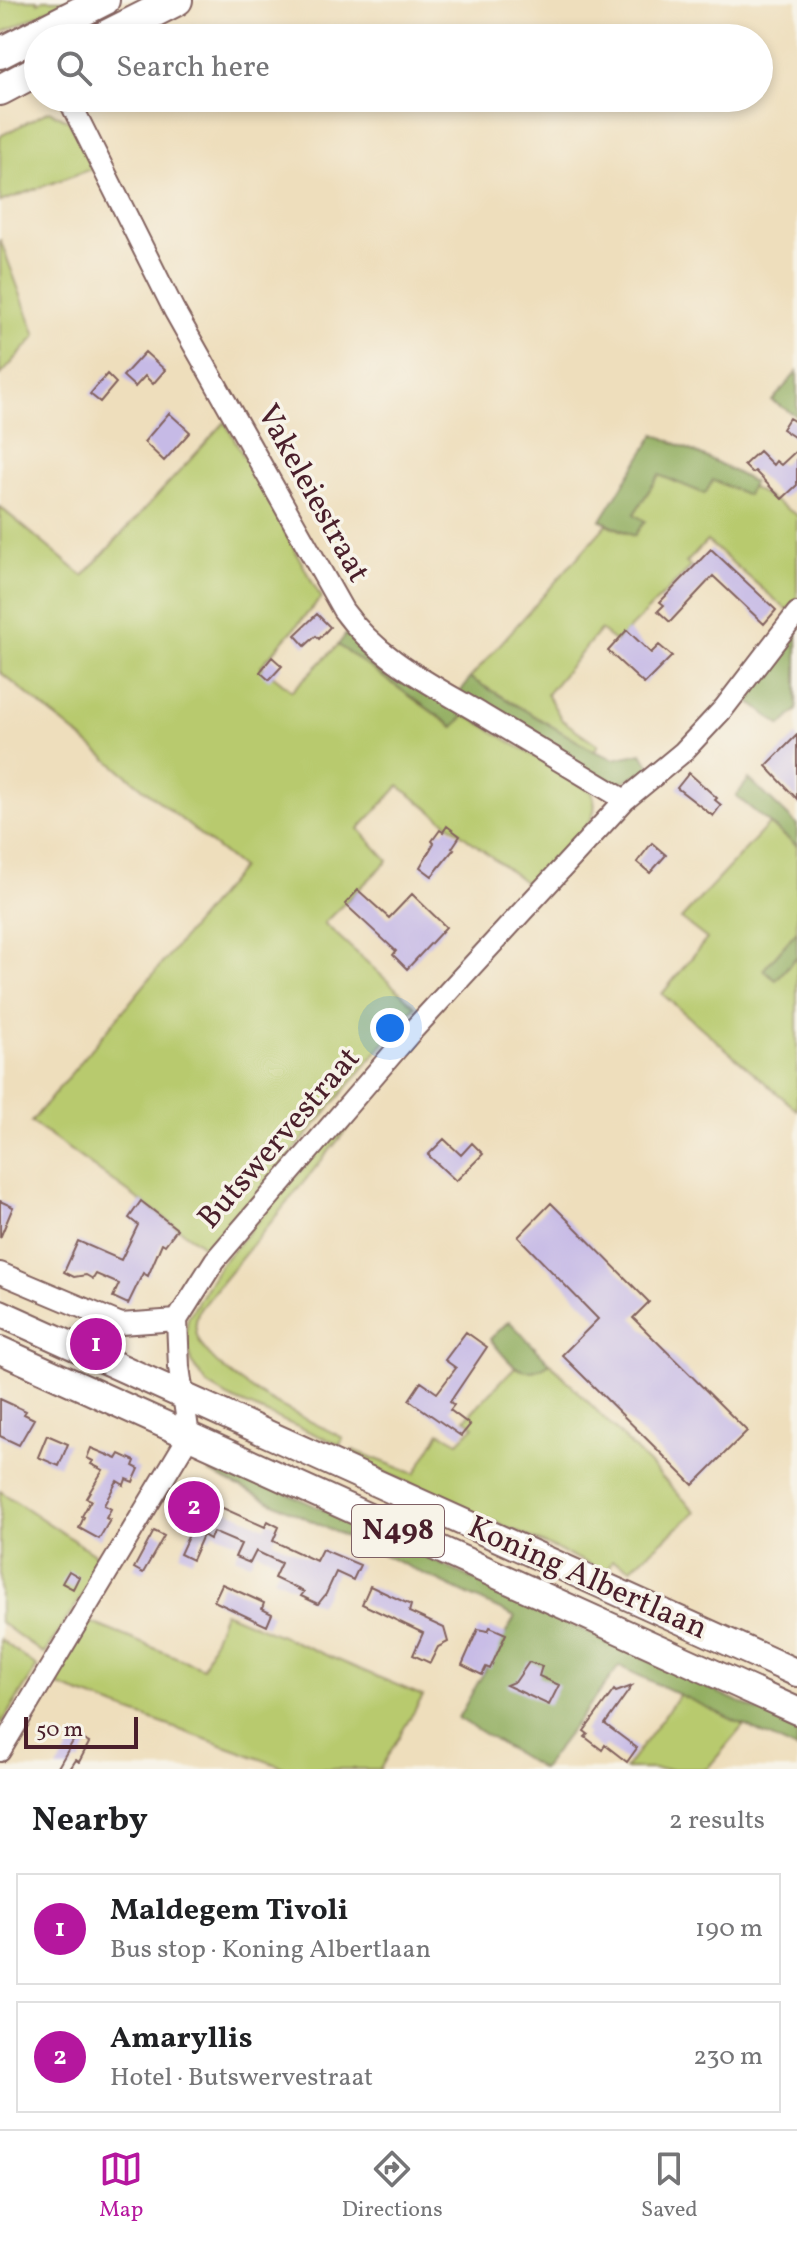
<!DOCTYPE html>
<meta charset="utf-8">
<style>
body{margin:0;font-family:Vollkorn,serif;background:#f6f6f6;color:#202124}
.scale{position:absolute;left:24px;bottom:20px;width:114px;box-sizing:border-box;padding-left:8px;border:4px solid #4a1f2b;border-top:0;font-size:22px;line-height:28px;white-space:nowrap;color:#4a1f2b;-webkit-text-stroke:6px #f7f3e8;paint-order:stroke}
.you{position:absolute;left:390px;top:1028px;width:28px;height:28px;margin:-20px;border:6px solid #fff;border-radius:50%;background:#1a73e8;box-shadow:0 0 0 12px #1a73e833}
.badge{display:grid;place-items:center;width:52px;height:52px;border-radius:50%;background:#b5179e;color:#fff;font-size:26px;font-weight:700}
.pin{position:absolute;translate:-50% -50%;border:4px solid #fff;box-shadow:0 2px 8px #0006}
.list{margin:0;padding:0;list-style:none}
h2{display:flex;justify-content:space-between;align-items:center;height:104px;margin:0;padding:0 32px;font-size:34px}
h2 small{font-size:26px;font-weight:400;color:#757577}
.list li{display:grid;grid-template-columns:52px 1fr auto;gap:24px;align-items:center;box-sizing:border-box;height:112px;margin:0 16px 16px;padding:0 16px;border:2px solid #e0e0e0;border-radius:0px}
.list b{display:block;font-size:30px;white-space:nowrap}
.list p{margin:0;font-size:26px;white-space:nowrap;color:#757577}
.list em{font-size:26px;font-style:normal;color:#757577}
.icon{flex:none;width:44px;height:44px;fill:none;stroke:currentColor;stroke-width:2;stroke-linecap:round;stroke-linejoin:round}
.map{position:relative;flex:none;width:797px;height:1769px;overflow:hidden}
.search{position:absolute;background:#fff;box-shadow:0 4px 12px #0003;left:24px;right:24px;top:24px;height:88px;display:flex;align-items:center;gap:20px;box-sizing:border-box;padding:0 28px;border-radius:44px;color:#757577;font-size:30px}
.sheet{height:360px;background:#fff}
nav{display:flex;justify-content:space-around;align-items:center;box-sizing:border-box;height:112px;border-top:2px solid #e0e0e0;background:#fff;font-size:22px;color:#757577}
nav a{display:grid;justify-items:center;gap:4px}
nav .on{color:#b5179e}
.map>svg:first-child{display:block}
</style>
<div class="map">
<svg width="797" height="1769" viewBox="0 0 797 1769">
<rect width="100%" height="100%" fill="#f7f3e8"/>
<filter id="ink" filterUnits="userSpaceOnUse"><feTurbulence type="fractalNoise" baseFrequency=".0125" numOctaves="2"/><feDisplacementMap in="SourceGraphic" scale="16" xChannelSelector="R" yChannelSelector="G"/><feConvolveMatrix kernelMatrix="1 2 1 2 8 2 1 2 1" color-interpolation-filters="sRGB"/></filter>
<filter id="wash" filterUnits="userSpaceOnUse"><feTurbulence type="fractalNoise" baseFrequency=".006" numOctaves="4" result="noise"/><feDisplacementMap in="SourceGraphic" scale="32" xChannelSelector="R" yChannelSelector="G"/><feGaussianBlur stdDeviation="1.8" result="paint"/><feColorMatrix in="noise" values="0 0 0 0 0 0 0 0 0 0 0 0 0 0 0 0 0 1.4 0 .05"/><feComposite in="paint" operator="in"/></filter>
<g filter="url(#wash)">
<rect width="100%" height="100%" fill="#eedebc"/>
<!-- green -->
<path fill="#b8ca6e" stroke="#81744c" stroke-width="2" d="M 0,0 L 37,0 L 38,3 L 43,0 L 68,0 L 0,34 Z
M 49,111 L 69,121 L 94,168 L 0,202 L 0,136 Z
M 0,239 L 36,336 L 0,376 Z
M 225,422 L 321,598 L 261,666 L 292,691 L 338,645 L 453,727 L 465,714 L 592,792 C 595,800 596,809 592,817 C 578,843 551,866 531,887 L 399,786 L 359,829 L 388,861 L 324,923 L 415,1006 L 210,1251 L 31,1122 L 241,868 L 0,672 L 0,507 L 83,576 Z
M 659,475 L 705,493 L 713,480 L 746,494 L 751,487 L 797,515 L 797,600 L 787,610 L 707,541 L 686,563 L 691,567 L 616,642 L 600,630 L 547,694 L 562,720 L 598,745 L 594,751 L 470,678 L 607,524 L 634,536 L 634,514 Z
M 769,824 L 797,846 L 797,931 L 763,970 L 776,980 L 797,956 L 797,1110 L 662,994 L 707,939 L 681,919 Z
M 356,1107 L 362,1111 L 199,1310 C 194,1322 194,1334 202,1346 C 229,1385 301,1416 343,1438 L 340,1445 L 230,1398 L 208,1385 L 191,1362 L 186,1331 L 188,1318 L 220,1265 Z
M 550,1363 L 696,1512 L 631,1568 L 612,1560 L 607,1572 L 350,1457 L 353,1450 L 415,1474 L 440,1432 L 458,1442 L 474,1426 L 465,1419 L 515,1367 C 529,1373 537,1372 550,1363 Z
M 0,1491 L 105,1561 L 44,1654 L 0,1622 Z
M 224,1612 L 423,1696 L 380,1769 L 288,1769 L 53,1684 L 90,1622 L 203,1668 Z
M 0,1639 L 37,1667 L 0,1726 Z
M 680,1694 L 744,1725 L 707,1769 L 625,1769 Z"/>
<!-- forest -->
<path fill="#92ae61" stroke="#6e6646" stroke-width="2" d="M 797,372 L 797,416 L 772,401 Z
M 655,434 L 718,463 L 753,482 L 747,495 L 713,480 L 705,494 L 659,475 L 634,514 L 645,521 L 634,536 L 601,520 Z
M 797,628 L 797,710 L 781,726 L 747,700 Z
M 346,634 L 452,704 L 470,678 L 594,751 L 614,759 L 642,753 L 651,768 L 616,785 L 465,715 L 454,727 L 338,645 Z
M 749,779 L 797,825 L 797,846 L 736,796 Z
M 797,931 L 797,956 L 776,980 L 763,970 Z
M 509,1321 L 550,1363 C 521,1384 508,1360 490,1339 Z
M 218,1461 L 797,1729 L 797,1750 L 619,1666 L 542,1769 L 458,1718 L 515,1617 L 210,1473 Z"/>
<g id="blocks">
<!-- building -->
<path fill="#c6bae6" d="M 145,352 L 165,370 L 153,384 L 145,376 L 135,387 L 123,376 Z
M 107,374 L 116,383 L 100,402 L 90,394 Z
M 169,413 L 190,432 L 164,461 L 144,442 Z
M 789,418 L 797,423 L 797,439 L 782,429 Z
M 797,450 L 797,485 L 782,499 L 755,471 L 752,473 L 744,465 L 759,451 L 773,465 L 776,461 L 781,465 Z
M 711,549 L 776,610 L 764,624 L 713,576 L 670,622 L 658,611 L 664,605 L 660,602 Z
M 317,614 L 330,627 L 319,639 L 316,636 L 305,646 L 295,635 Z
M 627,630 L 651,653 L 659,645 L 672,656 L 644,684 L 608,651 Z
M 272,657 L 282,666 L 269,680 L 260,672 Z
M 797,735 L 797,799 L 766,766 Z
M 689,773 L 717,798 L 715,800 L 721,805 L 713,816 L 677,788 Z
M 447,826 L 460,836 L 452,848 L 454,849 L 432,876 L 420,867 L 434,843 L 432,841 L 440,830 L 443,832 Z
M 652,843 L 666,855 L 650,873 L 637,862 Z
M 358,890 L 389,918 L 412,894 L 446,927 L 407,969 L 393,955 L 396,951 L 345,904 Z
M 444,1139 L 461,1155 L 472,1143 L 483,1154 L 456,1181 L 428,1155 Z
M 0,1201 L 13,1207 L 0,1238 Z
M 141,1201 L 177,1229 L 165,1245 L 162,1243 L 148,1276 L 143,1273 L 128,1304 L 113,1297 L 119,1284 L 96,1274 L 93,1279 L 86,1275 L 74,1277 L 64,1272 L 78,1241 L 121,1260 L 138,1225 L 129,1218 Z
M 551,1203 L 649,1302 L 633,1318 L 747,1431 L 693,1485 L 562,1355 L 598,1319 L 518,1237 Z
M 466,1332 L 487,1347 L 450,1402 L 454,1405 L 450,1410 L 470,1425 L 461,1436 L 409,1400 L 421,1382 L 437,1393 L 456,1368 L 445,1360 Z
M 0,1399 L 26,1411 L 24,1414 L 34,1419 L 19,1445 L 0,1436 Z
M 47,1435 L 68,1444 L 59,1466 L 38,1457 Z
M 91,1448 L 117,1459 L 120,1454 L 135,1461 L 133,1466 L 139,1469 L 133,1482 L 126,1479 L 124,1485 L 117,1481 L 104,1505 L 111,1509 L 106,1518 L 110,1520 L 99,1539 L 79,1528 L 84,1517 L 82,1516 L 91,1500 L 86,1498 L 103,1470 L 91,1464 L 93,1461 L 87,1458 Z
M 205,1500 L 265,1527 L 268,1521 L 279,1527 L 273,1541 L 316,1561 L 322,1549 L 360,1565 L 353,1580 L 336,1572 L 326,1594 L 318,1604 L 301,1596 L 304,1592 L 274,1578 L 281,1563 L 256,1551 L 250,1563 L 235,1557 L 241,1544 L 213,1532 L 210,1539 L 203,1535 L 192,1560 L 180,1554 Z
M 154,1531 L 164,1536 L 143,1573 L 134,1568 Z
M 69,1571 L 79,1577 L 73,1589 L 62,1583 Z
M 222,1584 L 264,1603 L 262,1609 L 272,1614 L 267,1626 L 214,1601 Z
M 370,1586 L 411,1605 L 409,1612 L 444,1628 L 448,1642 L 438,1647 L 430,1663 L 413,1655 L 423,1633 L 362,1604 Z
M 490,1627 L 506,1634 L 490,1669 L 486,1667 L 482,1675 L 462,1665 L 478,1629 L 488,1631 Z
M 529,1662 L 542,1666 L 539,1676 L 559,1685 L 549,1705 L 506,1685 L 516,1681 Z
M 632,1686 L 605,1724 L 637,1748 L 627,1762 L 605,1745 L 602,1750 L 585,1737 L 588,1734 L 584,1731 L 614,1690 L 616,1692 Z
M 76,1736 L 89,1743 L 79,1762 L 76,1760 L 70,1769 L 57,1769 Z"/>
</g>
</g>
<g filter="url(#ink)">
<use href="#blocks" fill-opacity="0" stroke="#83625e" stroke-width="2"/>
<g fill="none" stroke-linecap="round" stroke-linejoin="round">
<defs>
<path id="minor" d="M 71,104 L 174,310 L 343,610 C 378,659 433,685 483,715 C 531,744 578,772 625,800
M 0,1273 L 121,1324 L 177,1320
M 0,1751 L 189,1436 L 179,1367 L 177,1320 L 215,1260 L 414,1029 L 625,800 L 683,752 L 724,708 L 797,613"/>
<path id="major" d="M 0,1313 L 797,1673
M 0,1350 L 797,1711"/>
<path id="highway" d="M 102,38 L 177,0
M 0,53 L 104,0
M 0,90 L 38,70"/>
</defs>
<!-- minor casing -->
<use href="#minor" stroke="#83625e" stroke-width="24"/>
<!-- major casing -->
<use href="#major" stroke="#83625e" stroke-width="30"/>
<!-- highway casing -->
<use href="#highway" stroke="#83625e" stroke-width="34"/>
<!-- minor -->
<use href="#minor" stroke="#fff" stroke-width="20"/>
<!-- major -->
<use href="#major" stroke="#fff" stroke-width="26"/>
<!-- highway -->
<use href="#highway" stroke="#fff" stroke-width="30"/>
</g>
</g>
<g text-anchor="middle" dominant-baseline="central" stroke-width="7" stroke-linejoin="round" paint-order="stroke">
<!-- shield labels -->
<rect fill="#f7f3e8" stroke="#7e5f64" stroke-width="2" x="352" y="1505" width="92" height="52" rx="6"/>
<g font-size="30" font-weight="bold" fill="#4a1f2b">
<text x="398" y="1531">N498</text>
</g>
<!-- street labels -->
<g font-size="32" fill="#4a1f2b" stroke="#f7f3e8">
<text transform="translate(312 494) rotate(61)">Vakeleiestraat</text>
<text transform="translate(280 1139) rotate(-49)">Butswervestraat</text>
<text transform="translate(587 1579) rotate(24)">Koning Albertlaan</text>
</g>
</g>
</svg>
<div class="scale">50 m</div>
<div class="you"></div>
<div class="pin badge" style="left:96px;top:1344px">1</div>
<div class="pin badge" style="left:194px;top:1507px">2</div>
<div class="search"><svg class="icon" aria-label="search" viewBox="0 0 24 24"><circle cx="10" cy="10" r="6"/><path d="M15 15l6 6"/></svg>Search here</div>
</div>
<section class="sheet">
<h2>Nearby<small>2 results</small></h2>
<ul class="list">
<li><span class="badge">1</span><div><b>Maldegem Tivoli</b><p>Bus stop · Koning Albertlaan</p></div><em>190 m</em></li>
<li><span class="badge">2</span><div><b>Amaryllis</b><p>Hotel · Butswervestraat</p></div><em>230 m</em></li>
</ul>
</section>
<nav>
<a class="on"><svg class="icon" aria-label="map" viewBox="0 0 24 24"><path d="M3 6l6-2 6 2 6-2v14l-6 2-6-2-6 2zM9 4v14M15 6v14"/></svg>Map</a>
<a><svg class="icon" aria-label="directions" viewBox="0 0 24 24"><path d="M12 3l9 9-9 9-9-9zM9 14v-3h6M13 9l2 2-2 2"/></svg>Directions</a>
<a><svg class="icon" aria-label="saved" viewBox="0 0 24 24"><path d="M7 4h10v16l-5-4-5 4z"/></svg>Saved</a>
</nav>
